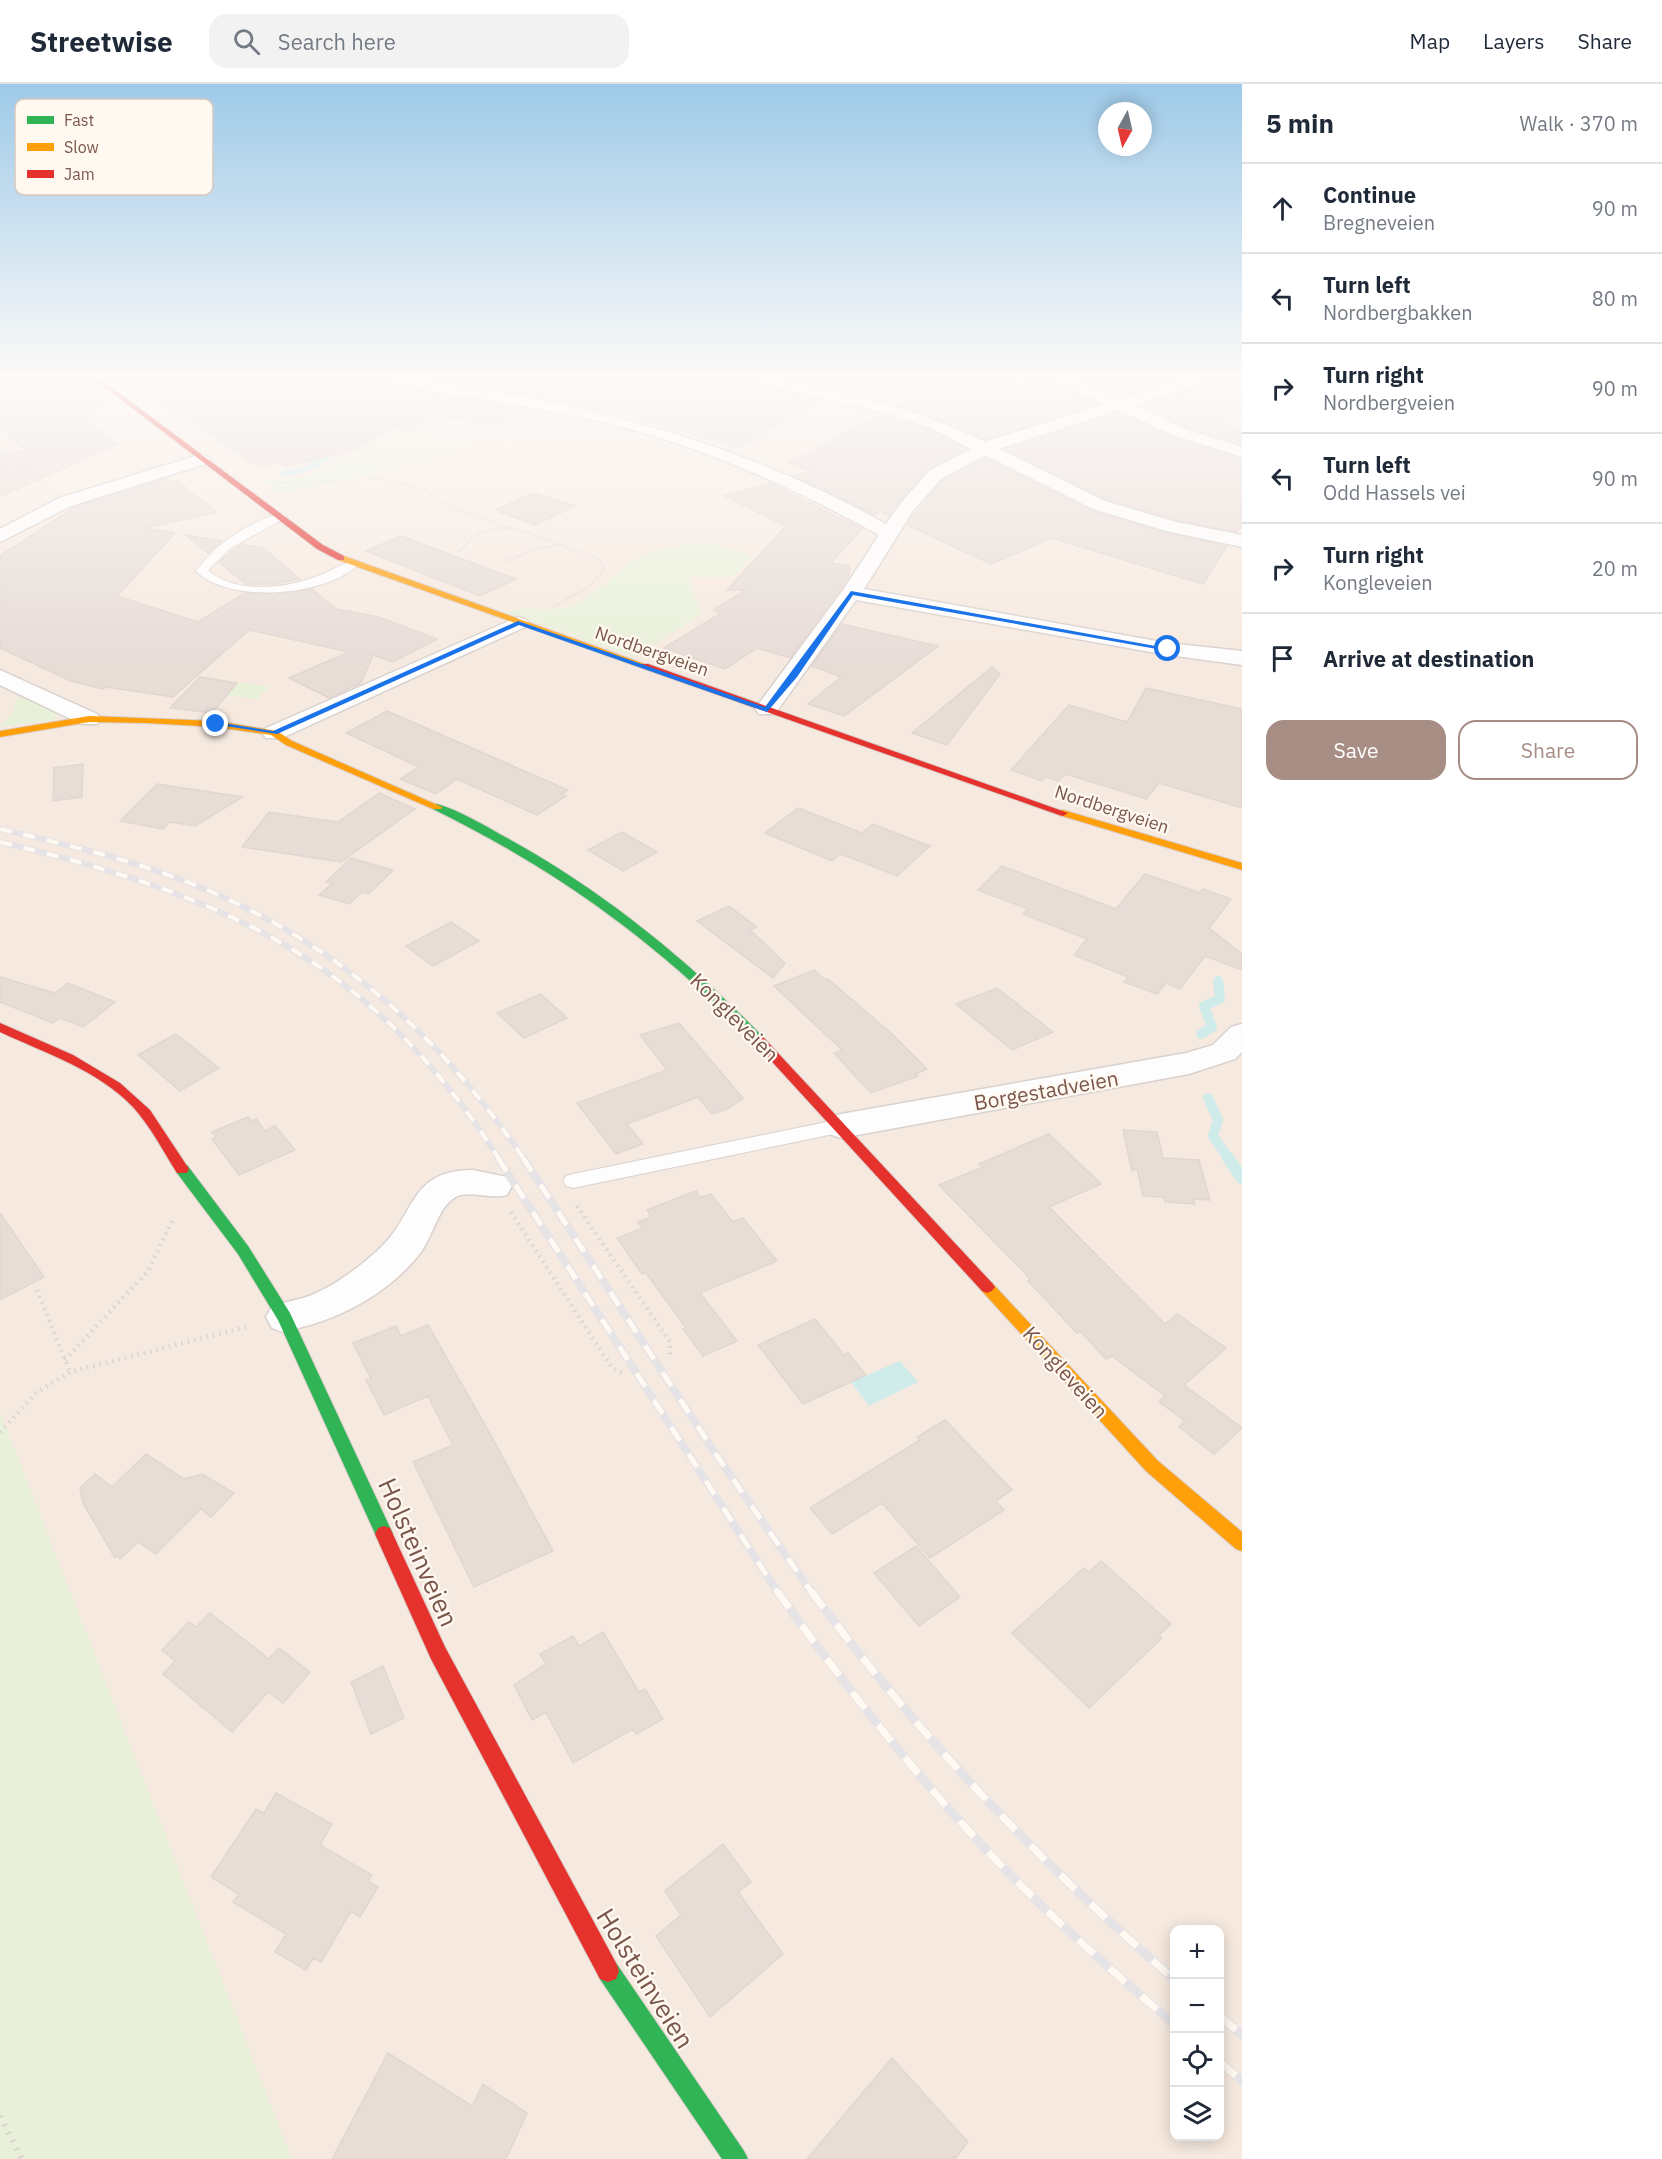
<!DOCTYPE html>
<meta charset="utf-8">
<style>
body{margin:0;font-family:"IBM Plex Sans",sans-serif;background:#f2f2f3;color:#1f2937}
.controls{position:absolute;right:18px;bottom:18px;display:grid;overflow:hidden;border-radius:12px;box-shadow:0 3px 15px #0003}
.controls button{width:54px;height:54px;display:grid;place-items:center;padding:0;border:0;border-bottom:2px solid #e0e1e3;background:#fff;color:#1f2937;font:30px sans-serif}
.compass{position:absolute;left:1098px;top:18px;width:54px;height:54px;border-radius:50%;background:#fff;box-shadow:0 3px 15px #0003;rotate:188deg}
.stop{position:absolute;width:18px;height:18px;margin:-14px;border:4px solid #1a73e8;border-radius:50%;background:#fff}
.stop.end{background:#1a73e8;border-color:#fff;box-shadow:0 2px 6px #0008}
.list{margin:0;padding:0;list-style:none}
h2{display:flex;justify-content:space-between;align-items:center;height:78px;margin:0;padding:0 24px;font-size:26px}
h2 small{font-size:20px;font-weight:400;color:#747a83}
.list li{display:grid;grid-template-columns:39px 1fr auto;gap:18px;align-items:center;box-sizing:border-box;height:90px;padding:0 24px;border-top:2px solid #e0e1e3}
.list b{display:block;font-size:22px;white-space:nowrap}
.list p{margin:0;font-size:20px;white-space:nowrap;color:#747a83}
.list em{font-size:20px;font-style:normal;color:#747a83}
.actions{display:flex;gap:12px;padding:18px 24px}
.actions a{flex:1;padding:14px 0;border:2px solid #a78e84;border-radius:18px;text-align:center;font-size:21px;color:#a78e84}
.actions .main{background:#a78e84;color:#fff}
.icon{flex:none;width:33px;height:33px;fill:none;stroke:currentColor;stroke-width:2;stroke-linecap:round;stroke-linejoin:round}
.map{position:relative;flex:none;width:1242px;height:2075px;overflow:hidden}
header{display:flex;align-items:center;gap:36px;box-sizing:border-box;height:84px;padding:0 30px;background:#fff;border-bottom:2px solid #e0e1e3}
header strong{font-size:28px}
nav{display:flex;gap:33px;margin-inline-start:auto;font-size:21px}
.search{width:420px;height:54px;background:#f2f2f3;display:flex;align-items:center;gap:15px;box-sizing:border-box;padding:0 21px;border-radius:18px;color:#747a83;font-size:22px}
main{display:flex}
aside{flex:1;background:#fff}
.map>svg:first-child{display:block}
</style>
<header>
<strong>Streetwise</strong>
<div class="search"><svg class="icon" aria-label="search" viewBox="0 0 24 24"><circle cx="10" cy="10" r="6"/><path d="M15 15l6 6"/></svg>Search here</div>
<nav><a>Map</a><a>Layers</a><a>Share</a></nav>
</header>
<main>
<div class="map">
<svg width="1242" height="2075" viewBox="0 0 1242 2075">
<rect width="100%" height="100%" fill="#faf4ef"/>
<!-- residential -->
<path fill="#f6e9df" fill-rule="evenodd" d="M 0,295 L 1242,295 L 1242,2075 L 0,2075 ZM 1174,1846 L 1220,1846 L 1220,2052 L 1174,2052 Z"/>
<!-- green -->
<path fill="#e9f0d9" d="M 395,351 L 474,353 L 466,359 L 362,393 L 280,409 L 262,396 L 305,394 Z
M 714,460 L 752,472 L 733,493 L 689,493 L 701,531 L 634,573 L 505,528 C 526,521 546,528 565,523 C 592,516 611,492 633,477 C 656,461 688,460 714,460 Z
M 219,596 L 223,595 L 269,603 L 257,615 L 204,609 Z
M 23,611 L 61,627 L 53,636 L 0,643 L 11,631 L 18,613 Z
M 0,1328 L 292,2075 L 0,2075 Z"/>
<!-- water -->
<path fill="#cfeceb" d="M 900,1277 L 918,1298 L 869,1322 L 851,1298 Z"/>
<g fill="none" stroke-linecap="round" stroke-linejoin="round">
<!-- stream-far2 -->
<path stroke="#cfeceb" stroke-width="5" d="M 347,308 L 346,299 L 351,295
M 282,389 C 305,389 322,378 340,364"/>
<!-- stream-far1 -->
<path stroke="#cfeceb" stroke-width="10" d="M 1201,950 L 1212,943 L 1204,922 L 1220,915 L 1218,897
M 1208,1014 L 1218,1036 L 1213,1052 L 1229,1075"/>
<!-- stream -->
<path stroke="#cfeceb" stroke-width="12" d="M 1228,1074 L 1242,1094"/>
</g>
<!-- building -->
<path fill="#e7dcd6" stroke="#e3d6d0" stroke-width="1.5" d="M 25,295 L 106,321 L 75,328 L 118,360 L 0,413 L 0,372 L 26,366 L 0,344 L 0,301 Z
M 128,295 L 256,295 L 256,303 L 299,295 L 356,322 L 358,295 L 384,295 L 394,302 L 521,324 L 499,341 L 427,330 L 415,344 L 402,347 L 394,342 L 351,367 L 285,383 L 280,379 L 259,384 Z
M 430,295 L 749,295 L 752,300 L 817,315 L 739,364 L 608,325 L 603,328 Z
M 779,295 L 850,295 L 834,305 Z
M 953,295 L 970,299 L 1000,295 L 1059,317 L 1061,302 L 1099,320 L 985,356 L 899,322 Z
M 1079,295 L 1179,295 L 1120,313 Z
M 1209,295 L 1242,295 L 1242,330 L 1213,335 L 1242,348 L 1242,361 L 1186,343 L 1140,321 L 1206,300 Z
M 1118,328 L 1172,353 L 1242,375 L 1242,440 L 1237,448 L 1177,436 L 1106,415 L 1005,365 Z
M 882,331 L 934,348 L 966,365 L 927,386 L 889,432 L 879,427 L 875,431 L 794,392 L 811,387 L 787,379 Z
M 985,374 L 1092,427 L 1165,449 L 1227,462 L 1203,500 L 1052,454 L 991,480 L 907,441 L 942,397 Z
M 165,395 L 170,398 L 177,397 L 217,428 L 146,444 L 175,449 L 117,512 L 198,538 L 245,509 L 280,510 L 312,505 L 336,525 L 379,533 L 437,555 L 393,578 L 373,571 L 361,599 L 329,614 L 289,594 L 349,568 L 249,546 L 173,613 L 106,603 L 102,605 L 71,597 L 0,564 L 0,472 L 75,423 Z
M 770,399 L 862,445 L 831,479 L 850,482 L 848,494 L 790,574 L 757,564 L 725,585 L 664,564 L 721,529 L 713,526 L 746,506 L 727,506 L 786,442 L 724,412 Z
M 533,409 L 575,422 L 535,441 L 495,426 Z
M 186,451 L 222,457 L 208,469 Z
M 401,452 L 516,495 L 480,512 L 366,467 Z
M 242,460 L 263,464 L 300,495 L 274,500 L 246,500 L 219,478 Z
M 842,540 L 938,562 L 844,632 L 808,620 L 841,593 L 812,582 Z
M 992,583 L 1000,590 L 947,661 L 912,649 Z
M 200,593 L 237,599 L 212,629 L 170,624 Z
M 1146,604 L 1242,625 L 1242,724 L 1159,699 L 1146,715 L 1066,690 L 1058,697 L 1046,693 L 1042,697 L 1011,686 L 1069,621 L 1127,638 Z
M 387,627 L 568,706 L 561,710 L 566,712 L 537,731 L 457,695 L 436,710 L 400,695 L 419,683 L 346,649 Z
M 83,680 L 82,713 L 53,717 L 54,684 Z
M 157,700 L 243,713 L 195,742 L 170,738 L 163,745 L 120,737 Z
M 379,709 L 415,725 L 341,778 L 242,763 L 269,728 L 338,738 Z
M 798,724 L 862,749 L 873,740 L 930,762 L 897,792 L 841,770 L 832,777 L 765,749 Z
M 622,748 L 657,768 L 623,787 L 588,766 Z
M 351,774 L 393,786 L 369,810 L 362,808 L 349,820 L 319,811 L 332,800 L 326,798 Z
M 1002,782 L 1116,825 L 1145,790 L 1200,809 L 1203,805 L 1231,815 L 1209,844 L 1242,870 L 1242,886 L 1205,872 L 1180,905 L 1166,899 L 1157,910 L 1124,898 L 1128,893 L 1074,871 L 1087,855 L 1023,830 L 1028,825 L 978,806 Z
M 729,822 L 757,843 L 750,846 L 785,879 L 773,894 L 697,837 Z
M 451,838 L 479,857 L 433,882 L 406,862 Z
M 814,886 L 825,896 L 828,895 L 892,950 L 927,985 L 915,990 L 918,992 L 871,1009 L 834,969 L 842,966 L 774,902 Z
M 0,893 L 55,909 L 68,899 L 115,918 L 83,943 L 60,934 L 53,939 L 0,918 Z
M 997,904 L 1053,948 L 1012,966 L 956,920 Z
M 541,910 L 567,934 L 524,954 L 497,929 Z
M 679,939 L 743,1014 L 729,1024 L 712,1030 L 698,1013 L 627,1040 L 643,1060 L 616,1070 L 577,1019 L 667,986 L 640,951 Z
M 176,950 L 219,984 L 180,1007 L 138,971 Z
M 248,1033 L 252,1037 L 256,1035 L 265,1047 L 275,1042 L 295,1066 L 239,1091 L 212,1055 L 216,1053 L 212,1048 Z
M 1123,1046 L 1157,1048 L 1163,1074 L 1199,1076 L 1210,1116 L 1193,1115 L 1195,1120 L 1165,1118 L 1164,1113 L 1143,1112 L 1137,1084 L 1132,1087 Z
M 1049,1050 L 1101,1100 L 1049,1123 L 1165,1240 L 1177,1230 L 1226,1264 L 1184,1301 L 1242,1344 L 1214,1370 L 1179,1343 L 1185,1337 L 1159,1318 L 1165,1312 L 1112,1272 L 1106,1275 L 1080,1247 L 1077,1249 L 1028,1197 L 1030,1196 L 1025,1189 L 939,1101 L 983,1083 L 979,1080 Z
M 696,1107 L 700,1113 L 711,1110 L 733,1138 L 743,1134 L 777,1177 L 700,1209 L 737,1257 L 703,1272 L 683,1245 L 686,1244 L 646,1189 L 642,1190 L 617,1154 L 643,1144 L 638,1138 L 651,1133 L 647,1126 Z
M 0,1129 L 44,1193 L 0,1216 Z
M 815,1235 L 844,1271 L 848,1269 L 866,1291 L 803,1320 L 758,1261 Z
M 428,1241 L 488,1346 L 553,1467 L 474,1503 L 413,1378 L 453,1361 L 428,1312 L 384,1331 L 366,1296 L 371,1295 L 353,1259 L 396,1242 L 401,1252 Z
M 945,1336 L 1012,1406 L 996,1417 L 1004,1426 L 930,1474 L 882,1419 L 832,1450 L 810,1424 L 920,1356 L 917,1353 Z
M 146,1370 L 184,1395 L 202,1390 L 234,1409 L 211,1433 L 201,1425 L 156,1470 L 138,1458 L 120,1475 L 118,1472 L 115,1474 L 83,1419 L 80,1404 L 95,1390 L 112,1403 Z
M 916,1462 L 960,1513 L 919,1542 L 874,1489 Z
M 1101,1477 L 1171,1540 L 1159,1551 L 1162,1554 L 1089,1624 L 1012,1549 L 1084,1484 L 1089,1488 Z
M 210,1529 L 269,1575 L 279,1564 L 310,1588 L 283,1619 L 268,1608 L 232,1648 L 163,1590 L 175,1577 L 162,1566 L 189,1538 L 196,1543 Z
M 603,1548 L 639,1608 L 645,1605 L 663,1635 L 636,1650 L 633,1645 L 573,1679 L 546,1628 L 532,1636 L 514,1601 L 546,1580 L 540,1570 L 573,1552 L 579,1562 Z
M 383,1582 L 404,1634 L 371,1650 L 351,1598 Z
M 276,1709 L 332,1740 L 320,1761 L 372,1791 L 368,1797 L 378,1803 L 360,1833 L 351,1827 L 321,1878 L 313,1874 L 306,1886 L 275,1868 L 286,1850 L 233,1818 L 239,1810 L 211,1793 L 256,1725 L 264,1729 Z
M 723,1760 L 751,1798 L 738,1808 L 783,1870 L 710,1933 L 656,1852 L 681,1831 L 665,1807 Z
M 388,1969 L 472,2022 L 483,2000 L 527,2029 L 506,2075 L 332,2075 Z
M 892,1974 L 968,2058 L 955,2075 L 807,2075 Z"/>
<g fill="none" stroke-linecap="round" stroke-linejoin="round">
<defs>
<path id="lane" d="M 281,429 L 286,432 L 285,434 L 231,464 L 208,486 C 234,510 284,505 315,493 C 328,489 340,480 353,477 L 359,480 C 327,512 232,520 198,489 L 196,487 C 215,460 249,438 281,429 Z
M 841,1035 L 848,1037 L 851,1042 L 848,1047 L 573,1104 L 566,1102 L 563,1097 L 566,1092 L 573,1090 Z"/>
<path id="street" d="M 386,295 C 422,292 459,303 495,308 C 636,332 760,370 886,440 L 900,420 L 929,387 L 971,365 L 935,346 L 890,330 L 753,298 L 751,295 C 779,295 805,301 833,307 C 889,320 933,333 985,358 L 1105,320 L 1057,298 L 1055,295 L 1074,295 L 1120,315 L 1186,295 L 1207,295 L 1205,298 L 1134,321 L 1185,345 L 1242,363 L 1242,373 L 1173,351 L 1118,326 L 999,365 L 1105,417 L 1176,438 L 1242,451 L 1242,463 L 1166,447 L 1093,425 L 985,371 L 941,395 L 913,427 L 864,505 L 1168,559 L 1242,567 L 1242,581 L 1168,571 L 856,516 L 775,630 L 759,630 L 755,625 L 843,506 L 879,451 C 796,405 711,366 618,342 C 545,323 469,314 394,300 Z
M 202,370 L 211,375 L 208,379 L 71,422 L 0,458 L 0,445 L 59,414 Z
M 518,533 L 525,535 L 529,539 L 525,543 L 282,654 L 266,654 L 262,649 L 266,644 Z
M 0,586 L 97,630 L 101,635 L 97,640 L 81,640 L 0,601 Z
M 1242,940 L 1242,968 L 1235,975 L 1189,990 L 841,1054 L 829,1050 L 824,1042 L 829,1034 L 841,1030 L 1186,969 L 1213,961 L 1231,943 Z
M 473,1086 L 507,1093 L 512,1102 L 507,1111 C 490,1116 467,1105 454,1114 C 437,1126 433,1152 421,1168 C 393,1205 347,1232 302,1243 C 297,1244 290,1248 285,1248 C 281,1248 275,1245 272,1244 L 266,1233 L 272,1222 C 285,1218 299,1216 312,1211 C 335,1201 358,1184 377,1167 C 417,1132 407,1086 473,1086 Z"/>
<path id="fast" d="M 437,720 C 461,727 485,742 507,754 C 603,807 687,875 763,953 L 765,956 L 763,959 L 755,959 C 657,858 559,787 433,725 L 433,721 Z
M 182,1080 L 187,1081 L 248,1162 L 290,1229 L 393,1450 L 390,1456 L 384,1458 L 378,1456 L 278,1236 L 238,1170 L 177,1089 L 175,1085 L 177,1081 Z
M 608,1876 L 616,1879 L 744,2067 L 748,2075 L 722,2075 L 600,1895 L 597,1887 L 600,1879 Z"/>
<path id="slow" d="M 338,472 L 344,472 L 650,582 L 642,584 L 338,476 Z
M 89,632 L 216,637 L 277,647 L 292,657 L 442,723 L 441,725 L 433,725 L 286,661 L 271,651 L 216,643 L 147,639 L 89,638 L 0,653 L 0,647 Z
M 1063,726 L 1242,779 L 1242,786 L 1059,731 L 1059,727 Z
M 987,1197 L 992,1199 L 1158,1377 L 1242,1448 L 1242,1467 L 1236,1465 L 1146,1387 L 982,1207 L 979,1203 L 982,1199 Z"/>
<path id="jam" d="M 94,295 L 100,295 L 323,461 L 344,472 L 344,476 L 338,476 L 317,465 Z
M 642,580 L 648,580 L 1068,729 L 1063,732 L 1059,731 L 642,584 Z
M 0,939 L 73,971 L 120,999 L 150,1026 L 189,1085 L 187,1089 L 177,1089 C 163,1067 151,1043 133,1023 C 98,986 45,969 0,948 Z
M 759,952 L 763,953 L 992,1199 L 995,1203 L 992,1207 L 987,1209 L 982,1207 L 755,959 L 753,956 L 755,953 Z
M 384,1442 L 390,1444 L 445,1563 L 616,1879 L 619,1887 L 616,1895 L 608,1898 L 600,1895 L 431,1575 L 375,1450 L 378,1444 Z"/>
</defs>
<!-- lane casing -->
<use href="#lane" stroke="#d9d1cd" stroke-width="2"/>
<!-- street casing -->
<use href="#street" stroke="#d9d1cd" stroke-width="3"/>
<!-- fast casing -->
<use href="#fast" stroke="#dacfca" stroke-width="2"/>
<!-- slow casing -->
<use href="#slow" stroke="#dacfca" stroke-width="2"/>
<!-- jam casing -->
<use href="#jam" stroke="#dacfca" stroke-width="2"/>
<!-- path-far2 -->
<path stroke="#ddd2cf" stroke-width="2" stroke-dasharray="1 2" stroke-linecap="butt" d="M 0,364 L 46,403
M 232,366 L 395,320
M 278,399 L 382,395 L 424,406 L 463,428 L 515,445
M 459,468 C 490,429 519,446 559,460
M 502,479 L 533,466 L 560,460 L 600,476 L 604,486 L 587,504 L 553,523"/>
<!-- path-far1 -->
<path stroke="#ddd2cf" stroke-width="4.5" stroke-dasharray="1.5 5" stroke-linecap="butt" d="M 577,1122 L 670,1258 L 670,1272
M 511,1128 L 612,1284 L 624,1290
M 37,1206 L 70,1288
M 65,1276 L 148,1187 L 174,1133
M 0,1348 L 36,1309 L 70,1288 L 250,1242"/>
<!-- path -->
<path stroke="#ddd2cf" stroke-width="6" stroke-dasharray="2 7" stroke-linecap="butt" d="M 0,2032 L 22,2075"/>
<!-- lane -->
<use href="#lane" fill="#fefdfd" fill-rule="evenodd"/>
<!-- street -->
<use href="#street" fill="#fefdfd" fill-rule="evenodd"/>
<!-- fast -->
<use href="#fast" fill="#30b455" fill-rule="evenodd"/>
<!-- slow -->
<use href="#slow" fill="#ff9f0a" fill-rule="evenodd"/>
<!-- jam -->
<use href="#jam" fill="#e5322d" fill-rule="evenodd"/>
<defs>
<path id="rail-far2" d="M 0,745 C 72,762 146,779 214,809 C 347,868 443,956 524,1075
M 0,758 C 223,811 372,875 499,1075"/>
<path id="rail-far1" d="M 498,1074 L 778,1509
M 523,1074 L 717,1372 L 812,1509"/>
<path id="rail" d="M 777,1507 C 839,1594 905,1678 977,1756 C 1038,1822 1106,1882 1174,1940
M 811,1507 C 918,1651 1039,1778 1174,1895
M 1220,1932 L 1242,1951
M 1220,1978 L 1242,1997"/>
</defs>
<!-- rail-far2 casing -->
<use href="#rail-far2" stroke="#e6e3e6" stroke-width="6"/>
<!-- rail-far1 casing -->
<use href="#rail-far1" stroke="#e6e3e6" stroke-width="8"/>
<!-- rail casing -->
<use href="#rail" stroke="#e6e3e6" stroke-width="9"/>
<!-- rail-far2 -->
<use href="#rail-far2" stroke="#fff9f2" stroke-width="4" stroke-dasharray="12" stroke-linecap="butt"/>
<!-- rail-far1 -->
<use href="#rail-far1" stroke="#fff9f2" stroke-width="5" stroke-dasharray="16" stroke-linecap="butt"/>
<!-- rail -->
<use href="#rail" stroke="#fff9f2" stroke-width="7" stroke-dasharray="21" stroke-linecap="butt"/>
</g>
<!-- sky -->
<linearGradient id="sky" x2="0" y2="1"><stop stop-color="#9ecae9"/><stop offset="0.5" stop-color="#fdfaf8"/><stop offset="1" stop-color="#fdfaf8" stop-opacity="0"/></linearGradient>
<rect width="1242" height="585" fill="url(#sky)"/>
<!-- route -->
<path fill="#1a73e8" d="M 851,507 L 1172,565 L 1168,567 L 853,511 L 797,593 L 767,628 L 519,541 L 277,650 L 212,640 L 216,638 L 273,647 L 518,537 L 765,623 Z"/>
<g text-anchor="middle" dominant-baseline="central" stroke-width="4.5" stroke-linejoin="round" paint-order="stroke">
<!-- far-street labels -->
<g font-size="18" fill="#7b574b" stroke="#fff9f2">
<text transform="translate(652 567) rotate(19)">Nordbergveien</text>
<text transform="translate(1112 725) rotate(18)">Nordbergveien</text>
</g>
<!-- street labels -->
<g font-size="21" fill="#7b574b" stroke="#fff9f2">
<text transform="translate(735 933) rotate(45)">Kongleveien</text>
<text transform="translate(1046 1006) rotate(-10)">Borgestadveien</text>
<text transform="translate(1066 1288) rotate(48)">Kongleveien</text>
</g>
<!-- near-street labels -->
<g font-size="26" fill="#7b574b" stroke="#fff9f2">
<text transform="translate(419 1468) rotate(66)">Holsteinveien</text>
<text transform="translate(646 1894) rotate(58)">Holsteinveien</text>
</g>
</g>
<!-- legend -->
<rect x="15" y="15" width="198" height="96" rx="9" fill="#fff9f2" stroke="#d7c8c0" stroke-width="1.5"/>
<rect x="27" y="32" width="27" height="8" fill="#30b455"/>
<rect x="27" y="59" width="27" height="8" fill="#ff9f0a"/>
<rect x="27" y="86" width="27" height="8" fill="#e5322d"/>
<g font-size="16" fill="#7b574b">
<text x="64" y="42">Fast</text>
<text x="64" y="69">Slow</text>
<text x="64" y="96">Jam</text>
</g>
</svg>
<div class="controls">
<button>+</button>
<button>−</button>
<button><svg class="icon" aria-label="locate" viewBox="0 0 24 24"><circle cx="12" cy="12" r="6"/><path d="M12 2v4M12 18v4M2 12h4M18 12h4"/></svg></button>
<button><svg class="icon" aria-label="layers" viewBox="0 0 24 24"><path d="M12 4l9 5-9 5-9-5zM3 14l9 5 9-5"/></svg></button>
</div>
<svg class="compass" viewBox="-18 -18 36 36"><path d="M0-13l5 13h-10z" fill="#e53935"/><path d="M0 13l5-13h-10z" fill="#747a83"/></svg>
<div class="stop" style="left:1168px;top:565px"></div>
<div class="stop end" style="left:216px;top:640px"></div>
</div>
<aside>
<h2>5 min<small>Walk · 370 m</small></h2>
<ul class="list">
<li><svg class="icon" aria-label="ahead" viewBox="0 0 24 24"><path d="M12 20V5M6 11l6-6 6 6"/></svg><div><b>Continue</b><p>Bregneveien</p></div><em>90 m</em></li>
<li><svg class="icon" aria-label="left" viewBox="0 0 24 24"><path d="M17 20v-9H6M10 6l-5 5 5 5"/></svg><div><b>Turn left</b><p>Nordbergbakken</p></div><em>80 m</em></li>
<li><svg class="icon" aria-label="right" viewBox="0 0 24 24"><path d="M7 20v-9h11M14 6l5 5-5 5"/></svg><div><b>Turn right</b><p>Nordbergveien</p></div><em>90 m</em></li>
<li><svg class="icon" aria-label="left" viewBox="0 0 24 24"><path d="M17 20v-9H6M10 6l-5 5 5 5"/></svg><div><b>Turn left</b><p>Odd Hassels vei</p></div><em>90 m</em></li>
<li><svg class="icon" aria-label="right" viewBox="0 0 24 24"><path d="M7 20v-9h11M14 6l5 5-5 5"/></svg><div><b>Turn right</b><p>Kongleveien</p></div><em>20 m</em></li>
<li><svg class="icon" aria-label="arrive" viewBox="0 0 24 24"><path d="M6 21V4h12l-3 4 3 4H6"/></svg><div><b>Arrive at destination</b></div></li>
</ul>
<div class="actions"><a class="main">Save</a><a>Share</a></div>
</aside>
</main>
